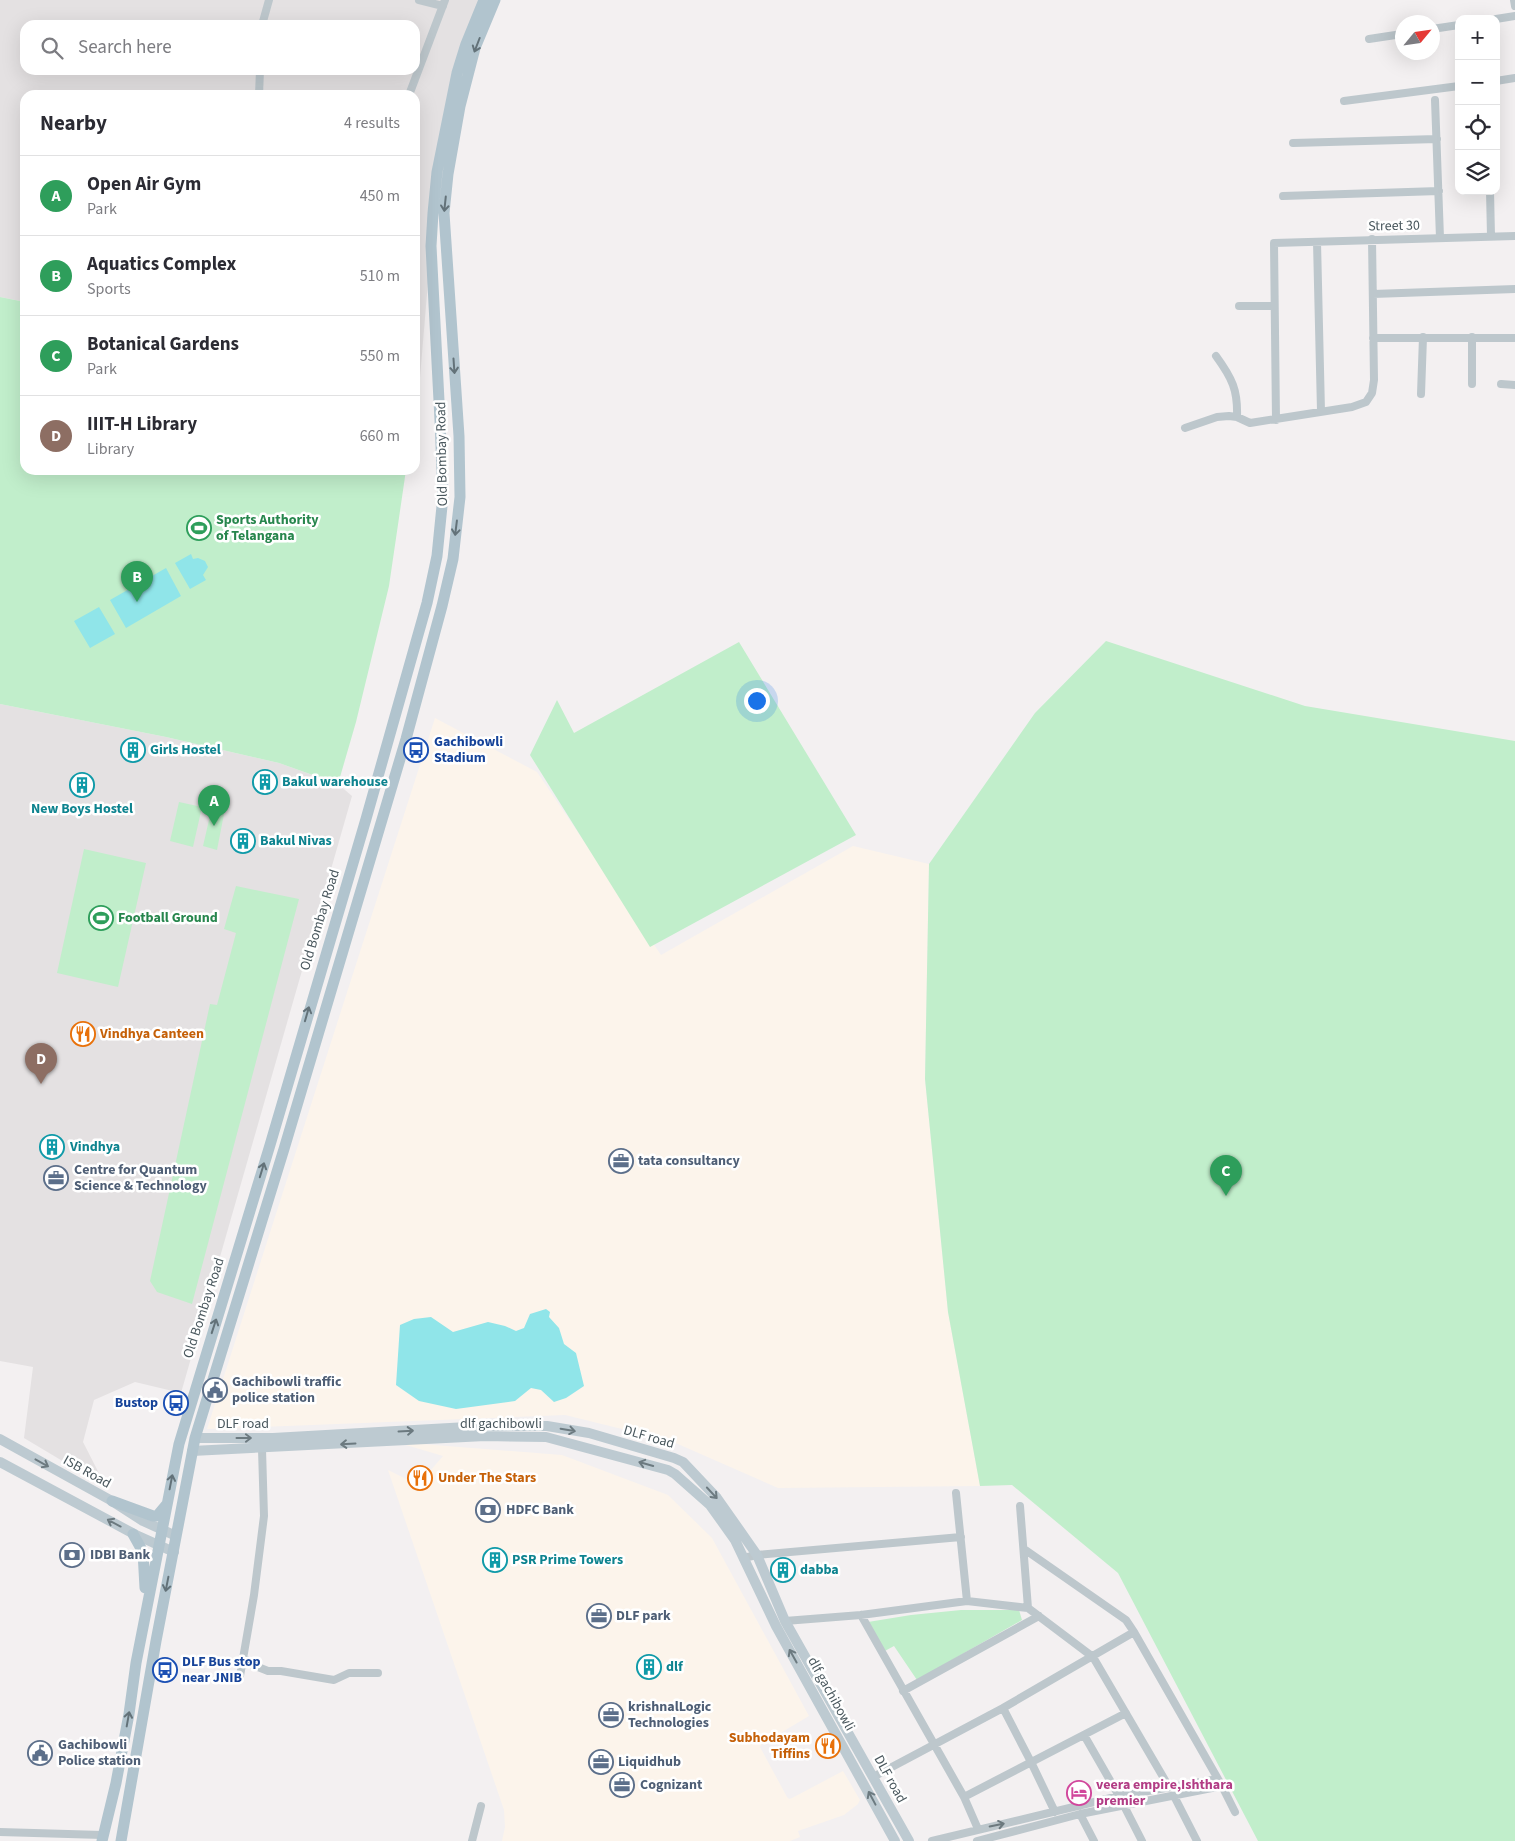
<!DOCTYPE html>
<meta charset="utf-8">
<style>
body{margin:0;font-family:"Source Sans 3",sans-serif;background:#f2f2f3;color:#2b2b33}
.controls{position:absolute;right:15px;top:15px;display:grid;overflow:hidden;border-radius:10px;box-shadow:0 5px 20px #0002}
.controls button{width:45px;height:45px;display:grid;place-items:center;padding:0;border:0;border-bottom:1px solid #e1e1e2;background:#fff;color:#2b2b33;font:25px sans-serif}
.compass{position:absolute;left:1395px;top:15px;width:45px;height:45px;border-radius:50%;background:#fff;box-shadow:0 5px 20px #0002;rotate:61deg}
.you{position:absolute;left:756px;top:700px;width:18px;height:18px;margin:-12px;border:4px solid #fff;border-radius:50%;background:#1a73e8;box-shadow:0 0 0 8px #1a73e833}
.badge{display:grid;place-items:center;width:32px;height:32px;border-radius:50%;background:#2091dd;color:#fff;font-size:16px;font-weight:700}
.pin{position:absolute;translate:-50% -41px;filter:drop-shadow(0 1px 2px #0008)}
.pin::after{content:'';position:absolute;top:26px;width:18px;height:15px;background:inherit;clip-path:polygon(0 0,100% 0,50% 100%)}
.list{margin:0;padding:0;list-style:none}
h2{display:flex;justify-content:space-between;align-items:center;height:65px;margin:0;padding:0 20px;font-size:21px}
h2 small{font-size:16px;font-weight:400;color:#7c7c81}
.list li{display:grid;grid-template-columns:32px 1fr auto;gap:15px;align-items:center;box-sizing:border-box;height:80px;padding:0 20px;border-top:1px solid #e1e1e2}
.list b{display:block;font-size:19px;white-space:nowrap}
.list p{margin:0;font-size:16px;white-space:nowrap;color:#7c7c81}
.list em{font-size:16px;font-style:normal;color:#7c7c81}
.icon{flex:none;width:28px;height:28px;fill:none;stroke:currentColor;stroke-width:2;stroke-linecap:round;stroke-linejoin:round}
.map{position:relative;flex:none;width:1515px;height:1841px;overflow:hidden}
.search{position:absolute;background:#fff;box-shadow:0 5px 20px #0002;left:20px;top:20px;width:400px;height:55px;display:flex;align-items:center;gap:12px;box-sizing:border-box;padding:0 18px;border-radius:15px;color:#7c7c81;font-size:19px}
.panel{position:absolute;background:#fff;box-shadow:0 5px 20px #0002;left:20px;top:90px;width:400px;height:385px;border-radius:15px}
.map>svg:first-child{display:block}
</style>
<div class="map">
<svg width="1515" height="1841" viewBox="0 0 1515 1841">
<rect width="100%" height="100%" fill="#f3f0f1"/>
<!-- commercial -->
<path fill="#fcf4eb" d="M 435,718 L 537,772 L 661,955 L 853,846 L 929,864 L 925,1079 L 948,1312 L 980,1486 L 778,1488 L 671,1441 L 565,1415 L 207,1429 Z
M 396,1442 L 562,1455 L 668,1495 L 712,1538 L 809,1716 L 762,1744 L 760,1747 L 787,1797 L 789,1799 L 792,1798 L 843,1771 L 860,1800 L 858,1804 L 844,1815 L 798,1831 L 800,1837 L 790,1841 L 502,1841 L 505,1827 L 504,1810 L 388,1470 L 418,1485 L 443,1456 Z"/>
<!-- education -->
<path fill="#e4e1e2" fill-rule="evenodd" d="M 0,0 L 484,0 L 431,246 L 420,378 L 415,377 L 415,95 L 25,95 L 25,302 L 0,297 ZM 25,25 L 415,25 L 415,70 L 25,70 Z
M 0,704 L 166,737 L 279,763 L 338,784 L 352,796 L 181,1393 L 135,1382 L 94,1400 L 83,1442 L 106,1487 L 24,1438 L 33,1367 L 0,1361 Z"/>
<!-- green -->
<path fill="#c1eecb" d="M 0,297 L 25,302 L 25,470 L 406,470 L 389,586 L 356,722 L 338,784 L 279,763 L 166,737 L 0,704 Z
M 1106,641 L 1305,706 L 1515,741 L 1515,1841 L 1258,1841 L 1118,1573 L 1012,1485 L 980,1486 L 948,1312 L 925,1079 L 929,864 L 1035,713 Z
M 739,642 L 856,835 L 650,947 L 530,755 L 557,700 L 574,733 Z
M 179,802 L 202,807 L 193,847 L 170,841 Z
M 212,807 L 224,814 L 217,850 L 203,846 Z
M 84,849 L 146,863 L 118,987 L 57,973 Z
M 236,886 L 299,899 L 192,1304 L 157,1292 L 150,1281 L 210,1004 L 217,1005 L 236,933 L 224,929 Z
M 961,1610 L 1019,1610 L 1022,1620 L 917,1680 L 894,1646 L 883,1652 L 868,1622 L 911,1615 Z"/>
<!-- water -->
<path fill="#90e5e9" d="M 191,554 L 193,559 L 198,558 L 205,561 L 208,567 L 203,575 L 206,580 L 190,589 L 175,563 Z
M 166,568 L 181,596 L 126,628 L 110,600 Z
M 99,607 L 115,634 L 90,648 L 74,621 Z
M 546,1309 L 550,1312 L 549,1317 L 559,1328 L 564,1344 L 576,1353 L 584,1386 L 566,1398 L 554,1402 L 541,1390 L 531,1388 L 515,1401 L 456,1409 L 419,1401 L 396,1385 L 400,1325 L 414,1319 L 431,1317 L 453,1332 L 488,1322 L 505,1326 L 516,1331 L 524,1328 L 530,1314 Z"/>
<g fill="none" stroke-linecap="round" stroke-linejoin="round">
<!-- street -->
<path stroke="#bdc7cc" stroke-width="8" d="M 419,0 L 443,6
M 1514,0 L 1515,6
M 1496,19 L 1515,16
M 262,25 L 269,0
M 1432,29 L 1459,25
M 1369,39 L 1402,34
M 1496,81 L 1515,78
M 259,95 L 260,70
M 409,95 L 445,0
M 1435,100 L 1440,238
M 1344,101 L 1459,86
M 1293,143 L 1437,139
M 1490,191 L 1491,236
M 1283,196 L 1439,191
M 1317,242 L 1321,411
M 1373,294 L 1515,289
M 1239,306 L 1274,306
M 1472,337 L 1472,384
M 1373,338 L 1515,338
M 1216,356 C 1232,378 1238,390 1237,417
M 1501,384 L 1515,385
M 1421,394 L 1423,337
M 1276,420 L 1274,243 L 1515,236
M 1185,428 L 1217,417 L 1229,416 L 1237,417 L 1250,423 L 1352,407 L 1366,402 L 1372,393 L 1374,380 L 1372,239
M 956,1493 L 967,1601
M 1020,1506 L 1028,1608
M 1024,1549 L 1126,1620 L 1134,1632 L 1222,1786 L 1235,1812
M 743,1558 L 757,1555 L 961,1537
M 861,1615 L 964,1797 L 978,1829
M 785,1621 L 861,1615 L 967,1601 L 1028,1608 L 1093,1657 L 1169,1787
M 244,1658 L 253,1665 L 268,1671 L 281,1671 L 334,1680 L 349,1673 L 378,1673
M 240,1676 L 254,1595 L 264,1516 L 262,1449
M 903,1691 L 1039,1616
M 1003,1708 L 1031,1762 L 1055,1812
M 1084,1735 L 1119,1796 L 1142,1841
M 873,1777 L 1003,1708 L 1134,1632
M 1174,1796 L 1197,1841
M 964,1797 L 1126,1713
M 1080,1814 L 1094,1841
M 0,1832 L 102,1835
M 472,1841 L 481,1806
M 932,1841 L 1119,1796 L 1218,1779
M 977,1841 L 1080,1814 L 1222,1786"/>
<!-- secondary -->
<path stroke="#bdcad1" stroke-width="10" d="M 195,1438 L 273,1438 L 485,1426 L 547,1426 L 589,1433 L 674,1458 L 683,1462 L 717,1498 L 757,1555 L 785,1621 L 909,1841
M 0,1439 L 112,1501 L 143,1521 L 176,1536
M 192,1451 L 485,1436 L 546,1437 L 668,1470 L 675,1474 L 710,1505 L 735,1540 L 776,1626 L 895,1841
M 0,1462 L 136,1535 L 174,1552"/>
<!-- primary -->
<path stroke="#b1c4ce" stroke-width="11" d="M 112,1501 L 153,1516 L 157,1516 L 167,1504
M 133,1534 L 143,1552 L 145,1588
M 102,1841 L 116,1783 L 129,1714 L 136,1663 L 179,1444 L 270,1145 L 366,819 L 427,603 L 437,556 L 443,496 L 440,420 L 431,246 L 433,213 L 437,172 L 457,73 L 466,44 L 484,0
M 121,1841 L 156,1641 L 195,1438 L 284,1149 L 406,739 L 442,606 L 453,559 L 460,497 L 459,436 L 444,213 L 448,174 L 460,106 L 475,48 L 495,0"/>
</g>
<!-- one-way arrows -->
<defs><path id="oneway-shaft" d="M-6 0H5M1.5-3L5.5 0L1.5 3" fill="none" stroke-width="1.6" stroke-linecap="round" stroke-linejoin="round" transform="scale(1.25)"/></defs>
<g stroke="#637279">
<use href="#oneway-shaft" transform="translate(477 45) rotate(111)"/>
<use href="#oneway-shaft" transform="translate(445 204) rotate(96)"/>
<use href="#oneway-shaft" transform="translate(454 366) rotate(86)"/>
<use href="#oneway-shaft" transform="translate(456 528) rotate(97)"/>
<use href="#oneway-shaft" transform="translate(307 1014) rotate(-74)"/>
<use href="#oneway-shaft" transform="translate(262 1170) rotate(-73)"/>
<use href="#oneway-shaft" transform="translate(214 1326) rotate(-72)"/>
<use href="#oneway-shaft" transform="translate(171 1482) rotate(-79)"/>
<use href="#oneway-shaft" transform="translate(167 1584) rotate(101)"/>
<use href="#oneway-shaft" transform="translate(128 1719) rotate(-80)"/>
</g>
<g stroke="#6c7a80">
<use href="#oneway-shaft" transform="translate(568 1430) rotate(10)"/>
<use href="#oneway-shaft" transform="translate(406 1431) rotate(-3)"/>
<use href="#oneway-shaft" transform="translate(244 1438)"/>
<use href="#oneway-shaft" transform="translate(348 1444) rotate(177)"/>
<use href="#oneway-shaft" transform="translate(42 1463) rotate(29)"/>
<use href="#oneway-shaft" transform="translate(646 1464) rotate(-164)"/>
<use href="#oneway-shaft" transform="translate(712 1493) rotate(47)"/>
<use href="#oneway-shaft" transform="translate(114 1523) rotate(-152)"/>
<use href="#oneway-shaft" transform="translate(793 1656) rotate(-119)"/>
<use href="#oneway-shaft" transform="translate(872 1798) rotate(-118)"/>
</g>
<use stroke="#6c797e" href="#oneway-shaft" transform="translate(997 1825) rotate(-12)"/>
<!-- icons -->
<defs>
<symbol id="stadium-ring" viewBox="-11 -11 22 22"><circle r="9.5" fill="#fff" stroke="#2e9e5b" stroke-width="1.5"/><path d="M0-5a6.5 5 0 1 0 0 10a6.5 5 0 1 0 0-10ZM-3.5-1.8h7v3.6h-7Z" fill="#2e9e5b"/></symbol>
<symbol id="building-ring" viewBox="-11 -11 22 22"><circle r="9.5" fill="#fff" stroke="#0f9aa8" stroke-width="1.5"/><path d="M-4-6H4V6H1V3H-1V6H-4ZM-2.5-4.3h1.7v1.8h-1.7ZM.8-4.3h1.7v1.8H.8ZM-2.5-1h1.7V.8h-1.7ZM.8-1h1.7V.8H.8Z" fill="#0f9aa8"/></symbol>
<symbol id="bus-ring" viewBox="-11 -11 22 22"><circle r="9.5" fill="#fff" stroke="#1a4fb4" stroke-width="1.5"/><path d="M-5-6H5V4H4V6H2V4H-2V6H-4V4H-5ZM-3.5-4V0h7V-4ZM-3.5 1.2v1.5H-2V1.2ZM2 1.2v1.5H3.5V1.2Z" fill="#1a4fb4"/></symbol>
<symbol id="restaurant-ring" viewBox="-11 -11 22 22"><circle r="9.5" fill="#fff" stroke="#e8710a" stroke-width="1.5"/><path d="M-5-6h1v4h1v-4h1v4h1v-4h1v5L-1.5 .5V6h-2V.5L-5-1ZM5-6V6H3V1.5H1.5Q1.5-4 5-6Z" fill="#e8710a"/></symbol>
<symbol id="office-ring" viewBox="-11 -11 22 22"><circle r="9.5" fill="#fff" stroke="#5c6f8a" stroke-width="1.5"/><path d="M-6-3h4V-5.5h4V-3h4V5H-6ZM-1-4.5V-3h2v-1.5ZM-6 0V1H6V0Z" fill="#5c6f8a"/></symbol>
<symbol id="civic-ring" viewBox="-11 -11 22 22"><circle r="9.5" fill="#fff" stroke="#5c6f8a" stroke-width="1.5"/><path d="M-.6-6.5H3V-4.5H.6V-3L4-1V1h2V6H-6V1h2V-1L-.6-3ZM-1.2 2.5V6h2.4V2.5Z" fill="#5c6f8a"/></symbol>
<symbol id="bank-ring" viewBox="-11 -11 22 22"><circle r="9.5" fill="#fff" stroke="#5c6f8a" stroke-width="1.5"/><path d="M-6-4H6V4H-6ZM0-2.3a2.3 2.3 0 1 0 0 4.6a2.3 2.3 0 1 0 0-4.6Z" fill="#5c6f8a"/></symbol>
<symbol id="hotel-ring" viewBox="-11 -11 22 22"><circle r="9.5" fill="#fff" stroke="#d1479c" stroke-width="1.5"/><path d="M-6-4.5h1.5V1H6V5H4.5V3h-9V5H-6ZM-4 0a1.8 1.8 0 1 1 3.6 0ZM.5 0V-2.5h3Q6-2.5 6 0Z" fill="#d1479c"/></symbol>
</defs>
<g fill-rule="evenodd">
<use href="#stadium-ring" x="185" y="514" width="28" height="28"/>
<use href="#building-ring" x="119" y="736" width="28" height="28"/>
<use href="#bus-ring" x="402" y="736" width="28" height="28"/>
<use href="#building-ring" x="251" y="768" width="28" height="28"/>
<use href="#building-ring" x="68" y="771" width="28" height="28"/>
<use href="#building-ring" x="229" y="827" width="28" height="28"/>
<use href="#stadium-ring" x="87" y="904" width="28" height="28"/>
<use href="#restaurant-ring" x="69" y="1020" width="28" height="28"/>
<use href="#building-ring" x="38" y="1133" width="28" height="28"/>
<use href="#office-ring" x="607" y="1147" width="28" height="28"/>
<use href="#office-ring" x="42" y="1164" width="28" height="28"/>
<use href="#civic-ring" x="201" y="1376" width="28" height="28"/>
<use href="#bus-ring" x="162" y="1389" width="28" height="28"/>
<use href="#restaurant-ring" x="406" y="1464" width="28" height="28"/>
<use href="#bank-ring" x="474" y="1496" width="28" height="28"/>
<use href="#bank-ring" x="58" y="1541" width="28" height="28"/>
<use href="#building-ring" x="481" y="1546" width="28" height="28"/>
<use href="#building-ring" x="769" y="1556" width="28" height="28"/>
<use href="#office-ring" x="585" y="1602" width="28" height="28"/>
<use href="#building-ring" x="635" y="1653" width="28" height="28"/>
<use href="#bus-ring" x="151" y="1656" width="28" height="28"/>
<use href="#office-ring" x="597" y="1701" width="28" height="28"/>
<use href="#restaurant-ring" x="814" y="1732" width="28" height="28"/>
<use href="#civic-ring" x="26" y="1739" width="28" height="28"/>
<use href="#office-ring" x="587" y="1748" width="28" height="28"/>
<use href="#office-ring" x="608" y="1771" width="28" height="28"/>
<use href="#hotel-ring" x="1065" y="1779" width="28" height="28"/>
</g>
<g text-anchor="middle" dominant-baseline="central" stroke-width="5" stroke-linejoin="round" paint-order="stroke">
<!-- street labels -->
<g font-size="14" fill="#49575d" stroke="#fff">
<text transform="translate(1394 226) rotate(-1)">Street 30</text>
<text transform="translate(442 454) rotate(-91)">Old Bombay Road</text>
<text transform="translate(320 920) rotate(-73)">Old Bombay Road</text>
<text transform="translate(204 1308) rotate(-72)">Old Bombay Road</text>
<text x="243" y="1424">DLF road</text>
<text x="501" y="1424">dlf gachibowli</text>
<text transform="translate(649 1437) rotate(16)">DLF road</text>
<text transform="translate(87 1472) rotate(29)">ISB Road</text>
<text transform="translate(831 1694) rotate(61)">dlf gachibowli</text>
<text transform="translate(890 1779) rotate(61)">DLF road</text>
</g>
<!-- leisure labels -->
<g font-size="14" font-weight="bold" fill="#27864d" stroke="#fff" text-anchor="start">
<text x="216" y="520">Sports Authority<tspan x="216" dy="16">of Telangana</tspan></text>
<text x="118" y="918">Football Ground</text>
</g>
<!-- transit labels -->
<g font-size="14" font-weight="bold" fill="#164399" stroke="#fff" text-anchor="start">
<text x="434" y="742">Gachibowli<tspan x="434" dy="16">Stadium</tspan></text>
<text x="158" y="1403" text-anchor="end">Bustop</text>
<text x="182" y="1662">DLF Bus stop<tspan x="182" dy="16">near JNIB</tspan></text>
</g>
<!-- culture labels -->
<g font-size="14" font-weight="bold" fill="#0d838f" stroke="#fff" text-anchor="start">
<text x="150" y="750">Girls Hostel</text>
<text x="282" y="782">Bakul warehouse</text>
<text x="82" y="809" text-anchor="middle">New Boys Hostel</text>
<text x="260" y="841">Bakul Nivas</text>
<text x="70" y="1147">Vindhya</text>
<text x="512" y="1560">PSR Prime Towers</text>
<text x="800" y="1570">dabba</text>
<text x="666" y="1667">dlf</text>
</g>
<!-- food labels -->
<g font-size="14" font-weight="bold" fill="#c56008" stroke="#fff" text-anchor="start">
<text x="100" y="1034">Vindhya Canteen</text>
<text x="438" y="1478">Under The Stars</text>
<text x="810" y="1738" text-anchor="end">Subhodayam<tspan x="810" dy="16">Tiffins</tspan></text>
</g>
<!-- service labels -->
<g font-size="14" font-weight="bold" fill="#4e5e75" stroke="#fff" text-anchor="start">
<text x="638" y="1161">tata consultancy</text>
<text x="74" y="1170">Centre for Quantum<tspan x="74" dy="16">Science &amp; Technology</tspan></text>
<text x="232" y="1382">Gachibowli traffic<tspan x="232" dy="16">police station</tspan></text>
<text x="506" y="1510">HDFC Bank</text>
<text x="90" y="1555">IDBI Bank</text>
<text x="616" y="1616">DLF park</text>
<text x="628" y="1707">krishnalLogic<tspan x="628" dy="16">Technologies</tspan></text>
<text x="58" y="1745">Gachibowli<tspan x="58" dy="16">Police station</tspan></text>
<text x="618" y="1762">Liquidhub</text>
<text x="640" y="1785">Cognizant</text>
</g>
<!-- hotel labels -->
<g font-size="14" font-weight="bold" fill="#b23c85" stroke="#fff" text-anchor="start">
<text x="1096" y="1785">veera empire,Ishthara<tspan x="1096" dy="16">premier</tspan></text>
</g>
</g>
</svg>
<div class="controls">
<button>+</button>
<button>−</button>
<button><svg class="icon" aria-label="locate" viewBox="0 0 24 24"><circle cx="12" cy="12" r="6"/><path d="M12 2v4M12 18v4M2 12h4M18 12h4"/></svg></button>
<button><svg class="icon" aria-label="layers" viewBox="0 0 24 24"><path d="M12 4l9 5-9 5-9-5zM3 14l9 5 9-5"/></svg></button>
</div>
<svg class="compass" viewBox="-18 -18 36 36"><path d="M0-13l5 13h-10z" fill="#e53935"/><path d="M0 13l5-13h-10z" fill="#7c7c81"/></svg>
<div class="you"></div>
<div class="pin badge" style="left:214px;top:826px;background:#2e9e5b">A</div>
<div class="pin badge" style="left:137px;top:602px;background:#2e9e5b">B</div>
<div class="pin badge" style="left:1226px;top:1196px;background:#2e9e5b">C</div>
<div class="pin badge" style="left:41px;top:1084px;background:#8d6e63">D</div>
<div class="search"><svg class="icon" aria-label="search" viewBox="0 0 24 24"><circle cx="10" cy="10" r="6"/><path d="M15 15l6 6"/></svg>Search here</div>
<section class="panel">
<h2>Nearby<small>4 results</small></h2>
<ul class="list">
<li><span class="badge" style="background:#2e9e5b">A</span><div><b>Open Air Gym</b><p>Park</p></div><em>450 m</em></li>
<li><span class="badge" style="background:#2e9e5b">B</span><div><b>Aquatics Complex</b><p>Sports</p></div><em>510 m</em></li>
<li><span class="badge" style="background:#2e9e5b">C</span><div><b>Botanical Gardens</b><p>Park</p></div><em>550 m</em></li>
<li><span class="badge" style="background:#8d6e63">D</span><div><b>IIIT-H Library</b><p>Library</p></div><em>660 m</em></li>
</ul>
</section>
</div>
